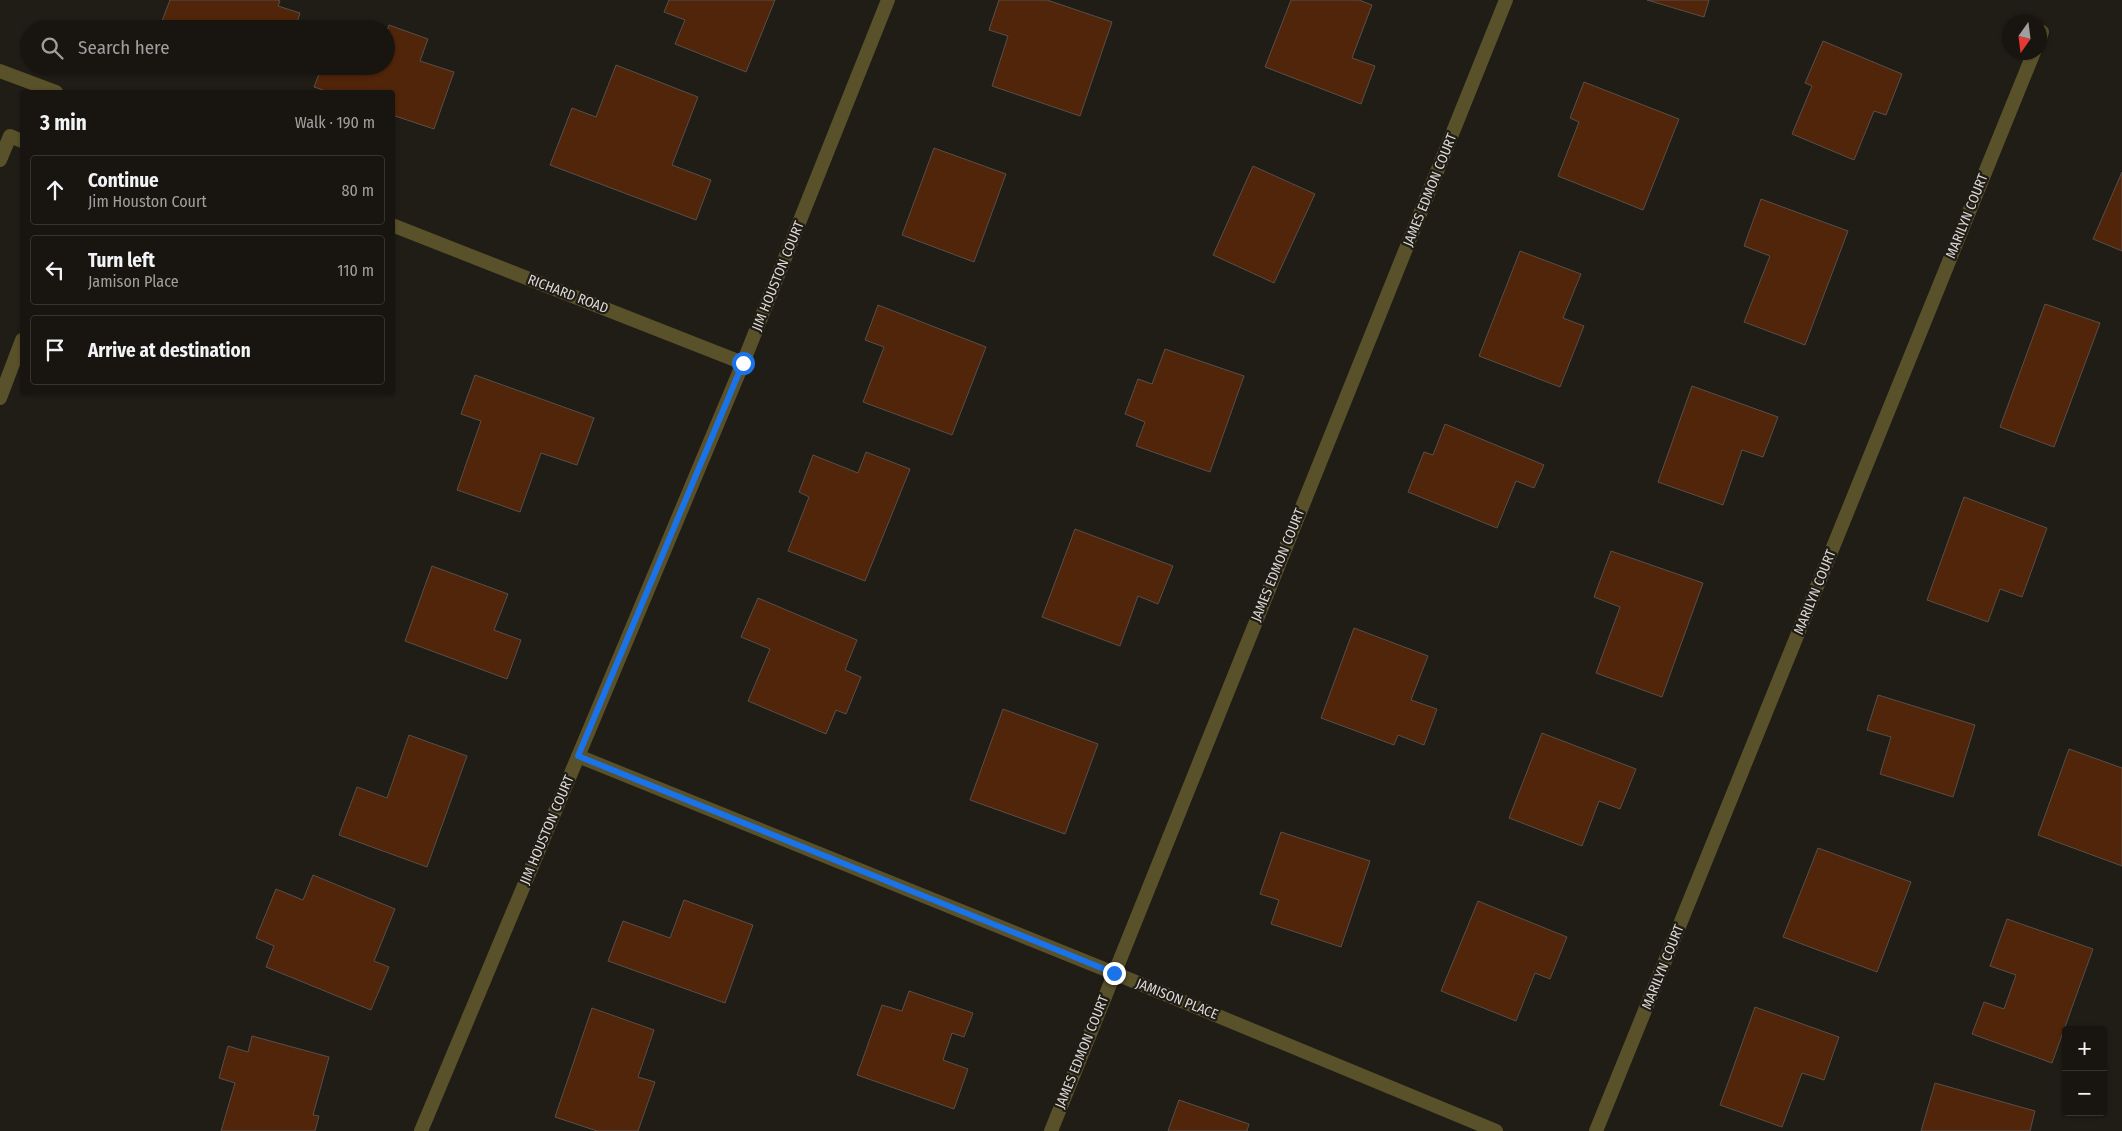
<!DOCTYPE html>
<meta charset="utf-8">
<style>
body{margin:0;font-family:"Fira Sans Condensed",sans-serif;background:#25221e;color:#f1f3f6}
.controls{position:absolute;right:15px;bottom:15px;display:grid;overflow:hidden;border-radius:5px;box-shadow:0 1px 4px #0004}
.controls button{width:45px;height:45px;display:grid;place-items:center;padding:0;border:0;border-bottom:1px solid #363430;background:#181510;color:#f1f3f6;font:25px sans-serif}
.compass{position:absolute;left:2002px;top:15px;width:45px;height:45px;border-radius:50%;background:#181510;box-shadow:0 1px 4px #0004;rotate:194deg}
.stop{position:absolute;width:15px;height:15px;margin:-11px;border:4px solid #1a73e8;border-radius:50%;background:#fff}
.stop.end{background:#1a73e8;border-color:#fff;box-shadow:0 1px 5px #0008}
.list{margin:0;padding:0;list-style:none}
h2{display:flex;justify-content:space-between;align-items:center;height:65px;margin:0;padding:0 20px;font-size:21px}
h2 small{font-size:16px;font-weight:400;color:#9f9f9f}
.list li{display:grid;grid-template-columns:32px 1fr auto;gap:15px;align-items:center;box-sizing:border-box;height:70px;margin:0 10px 10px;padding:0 10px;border:1px solid #363430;border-radius:5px}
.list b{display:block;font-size:19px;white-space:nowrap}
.list p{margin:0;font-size:16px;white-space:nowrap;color:#9f9f9f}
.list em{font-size:16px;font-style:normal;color:#9f9f9f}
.icon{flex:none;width:28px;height:28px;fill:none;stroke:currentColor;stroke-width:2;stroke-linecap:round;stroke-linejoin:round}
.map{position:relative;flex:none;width:2122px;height:1131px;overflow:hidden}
.search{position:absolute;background:#181510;box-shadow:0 1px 4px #0004;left:20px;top:20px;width:375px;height:55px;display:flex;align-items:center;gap:12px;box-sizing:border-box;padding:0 18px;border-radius:28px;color:#9f9f9f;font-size:19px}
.panel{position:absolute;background:#181510;box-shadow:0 1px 4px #0004;left:20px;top:90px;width:375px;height:305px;border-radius:5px}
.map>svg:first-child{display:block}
</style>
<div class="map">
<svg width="2122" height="1131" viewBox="0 0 2122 1131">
<rect width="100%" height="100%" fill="#201c16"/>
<!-- building -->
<path fill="#512509" stroke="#574f4b" d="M 170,0 L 277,0 L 280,1 L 278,6 L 300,13 L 295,29 L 168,29 L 160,26 Z
M 669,0 L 775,0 L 746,72 L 675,44 L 685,20 L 664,12 Z
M 999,0 L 1047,0 L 1112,22 L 1080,116 L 992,86 L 1008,36 L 989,30 Z
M 1291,0 L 1359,0 L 1372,5 L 1352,58 L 1375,66 L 1361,104 L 1265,67 Z
M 1647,0 L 1709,0 L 1704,17 Z
M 389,25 L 428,39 L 420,61 L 454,72 L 434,129 L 392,115 L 392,92 L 329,92 L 314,87 L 322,66 L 386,66 L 386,33 Z
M 1823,41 L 1902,74 L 1886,115 L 1874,111 L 1854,160 L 1792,134 L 1812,86 L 1805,83 Z
M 616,65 L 698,97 L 672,165 L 711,180 L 696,220 L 550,165 L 572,108 L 596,117 Z
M 1584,82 L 1679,119 L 1643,210 L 1558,176 L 1579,122 L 1570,118 Z
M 934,148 L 1006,174 L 974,262 L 902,235 Z
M 1253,166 L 1315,194 L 1274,283 L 1213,255 Z
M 2122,172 L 2122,251 L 2093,239 Z
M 1761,199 L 1848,231 L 1805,345 L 1744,322 L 1770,256 L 1744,246 Z
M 1520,251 L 1581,274 L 1563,318 L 1584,326 L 1560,387 L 1479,356 Z
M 2045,304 L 2100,323 L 2054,447 L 2000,427 Z
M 878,305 L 986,347 L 952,435 L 863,402 L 884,347 L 865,340 Z
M 1165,349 L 1244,376 L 1210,472 L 1136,446 L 1145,422 L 1125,414 L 1138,379 L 1152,384 Z
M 475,375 L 594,418 L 577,465 L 541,453 L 520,512 L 457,490 L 481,421 L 461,414 Z
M 1692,386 L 1778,417 L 1763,457 L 1742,450 L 1723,505 L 1658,482 Z
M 1445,424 L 1544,465 L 1534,488 L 1516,481 L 1497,528 L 1408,492 L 1424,452 L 1433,455 Z
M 866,452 L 910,469 L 865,581 L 788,551 L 809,497 L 799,492 L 813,455 L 858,473 Z
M 1964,497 L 2047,528 L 2022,597 L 2000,589 L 1988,622 L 1927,600 Z
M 1075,529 L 1173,566 L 1158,604 L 1138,596 L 1120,646 L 1042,617 Z
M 1611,551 L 1703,583 L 1662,697 L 1596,673 L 1620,607 L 1594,597 Z
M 432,566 L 508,594 L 494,630 L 521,640 L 507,679 L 405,641 Z
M 758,598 L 857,640 L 845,670 L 861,677 L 846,714 L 836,710 L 826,734 L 748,701 L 770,649 L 741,637 Z
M 1354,628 L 1428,656 L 1411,700 L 1437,709 L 1424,745 L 1398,735 L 1394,745 L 1321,718 Z
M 1878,695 L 1975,725 L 1953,797 L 1880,774 L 1891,737 L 1867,730 Z
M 1003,709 L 1098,744 L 1065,834 L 970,800 Z
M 1542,733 L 1636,769 L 1620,809 L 1599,801 L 1582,846 L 1509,818 Z
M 409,735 L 467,756 L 427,867 L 339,835 L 357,787 L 387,798 Z
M 2069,749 L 2122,768 L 2122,866 L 2038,835 Z
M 1281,832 L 1370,861 L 1341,947 L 1271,924 L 1279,900 L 1260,894 Z
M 1818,848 L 1911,882 L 1877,972 L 1783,937 Z
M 313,875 L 395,909 L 374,961 L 389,967 L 371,1010 L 266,967 L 274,946 L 256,938 L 276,889 L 303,900 Z
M 684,900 L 753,925 L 725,1003 L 608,961 L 623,921 L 670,938 Z
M 1478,901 L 1567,937 L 1550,979 L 1535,973 L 1516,1021 L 1441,991 Z
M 2007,919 L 2093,949 L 2052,1063 L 1972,1034 L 1984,1002 L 2004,1009 L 2016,975 L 1990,966 Z
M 909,991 L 973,1013 L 964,1037 L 952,1033 L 943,1060 L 968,1069 L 954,1109 L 857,1075 L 882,1005 L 902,1011 Z
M 1755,1007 L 1839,1037 L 1824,1080 L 1802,1073 L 1782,1127 L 1720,1105 Z
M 592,1008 L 654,1030 L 638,1077 L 655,1082 L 638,1131 L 597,1131 L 555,1117 Z
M 252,1036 L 329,1057 L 313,1115 L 319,1116 L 315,1131 L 221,1131 L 235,1083 L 219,1078 L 228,1046 L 248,1052 Z
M 1935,1083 L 2035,1111 L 2030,1131 L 1921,1131 Z
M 1179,1100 L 1249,1124 L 1247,1131 L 1168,1131 Z"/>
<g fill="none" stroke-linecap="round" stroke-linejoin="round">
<!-- service -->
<path stroke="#59512a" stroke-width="14" d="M 0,160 L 10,136 L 22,141
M 0,398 L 22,340"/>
<!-- minor -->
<path stroke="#59512a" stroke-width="14" d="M 2040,38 L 2042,32
M 0,71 L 56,92
M 392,225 L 743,363
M 578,756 L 1114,973 L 1496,1131
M 421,1131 L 743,363 L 888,0
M 1051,1131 L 1506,0
M 1596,1131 L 2034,52"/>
</g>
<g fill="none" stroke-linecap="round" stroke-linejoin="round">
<!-- route -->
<path stroke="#1a73e8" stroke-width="6" d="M 743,363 L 578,756 L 1114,973"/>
</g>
<g text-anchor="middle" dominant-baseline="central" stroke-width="4.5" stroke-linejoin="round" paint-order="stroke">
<!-- street labels -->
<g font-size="14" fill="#dbd8d5" stroke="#201c16">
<text transform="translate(1430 190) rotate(-68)">JAMES EDMON COURT</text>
<text transform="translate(1967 216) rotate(-68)">MARILYN COURT</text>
<text transform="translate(778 276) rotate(-68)">JIM HOUSTON COURT</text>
<text transform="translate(568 294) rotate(21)">RICHARD ROAD</text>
<text transform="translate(1278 565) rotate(-68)">JAMES EDMON COURT</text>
<text transform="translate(1815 592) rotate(-68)">MARILYN COURT</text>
<text transform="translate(547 830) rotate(-67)">JIM HOUSTON COURT</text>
<text transform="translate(1663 967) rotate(-68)">MARILYN COURT</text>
<text transform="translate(1177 999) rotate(22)">JAMISON PLACE</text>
<text transform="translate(1082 1052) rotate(-68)">JAMES EDMON COURT</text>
</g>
</g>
</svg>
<div class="controls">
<button>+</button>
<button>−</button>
</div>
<svg class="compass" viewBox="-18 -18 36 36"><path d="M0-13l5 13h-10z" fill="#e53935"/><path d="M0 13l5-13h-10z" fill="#9f9f9f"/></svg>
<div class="stop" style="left:743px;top:363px"></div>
<div class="stop end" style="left:1114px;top:973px"></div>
<div class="search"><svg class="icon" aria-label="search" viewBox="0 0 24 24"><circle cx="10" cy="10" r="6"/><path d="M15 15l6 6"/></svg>Search here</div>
<section class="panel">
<h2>3 min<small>Walk · 190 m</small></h2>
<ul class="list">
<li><svg class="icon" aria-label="ahead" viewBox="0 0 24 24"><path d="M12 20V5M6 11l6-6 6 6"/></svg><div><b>Continue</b><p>Jim Houston Court</p></div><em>80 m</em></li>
<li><svg class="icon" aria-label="left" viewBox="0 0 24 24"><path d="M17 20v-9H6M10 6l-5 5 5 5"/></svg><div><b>Turn left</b><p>Jamison Place</p></div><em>110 m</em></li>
<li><svg class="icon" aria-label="arrive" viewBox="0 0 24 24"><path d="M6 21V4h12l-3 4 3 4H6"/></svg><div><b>Arrive at destination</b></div></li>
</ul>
</section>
</div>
